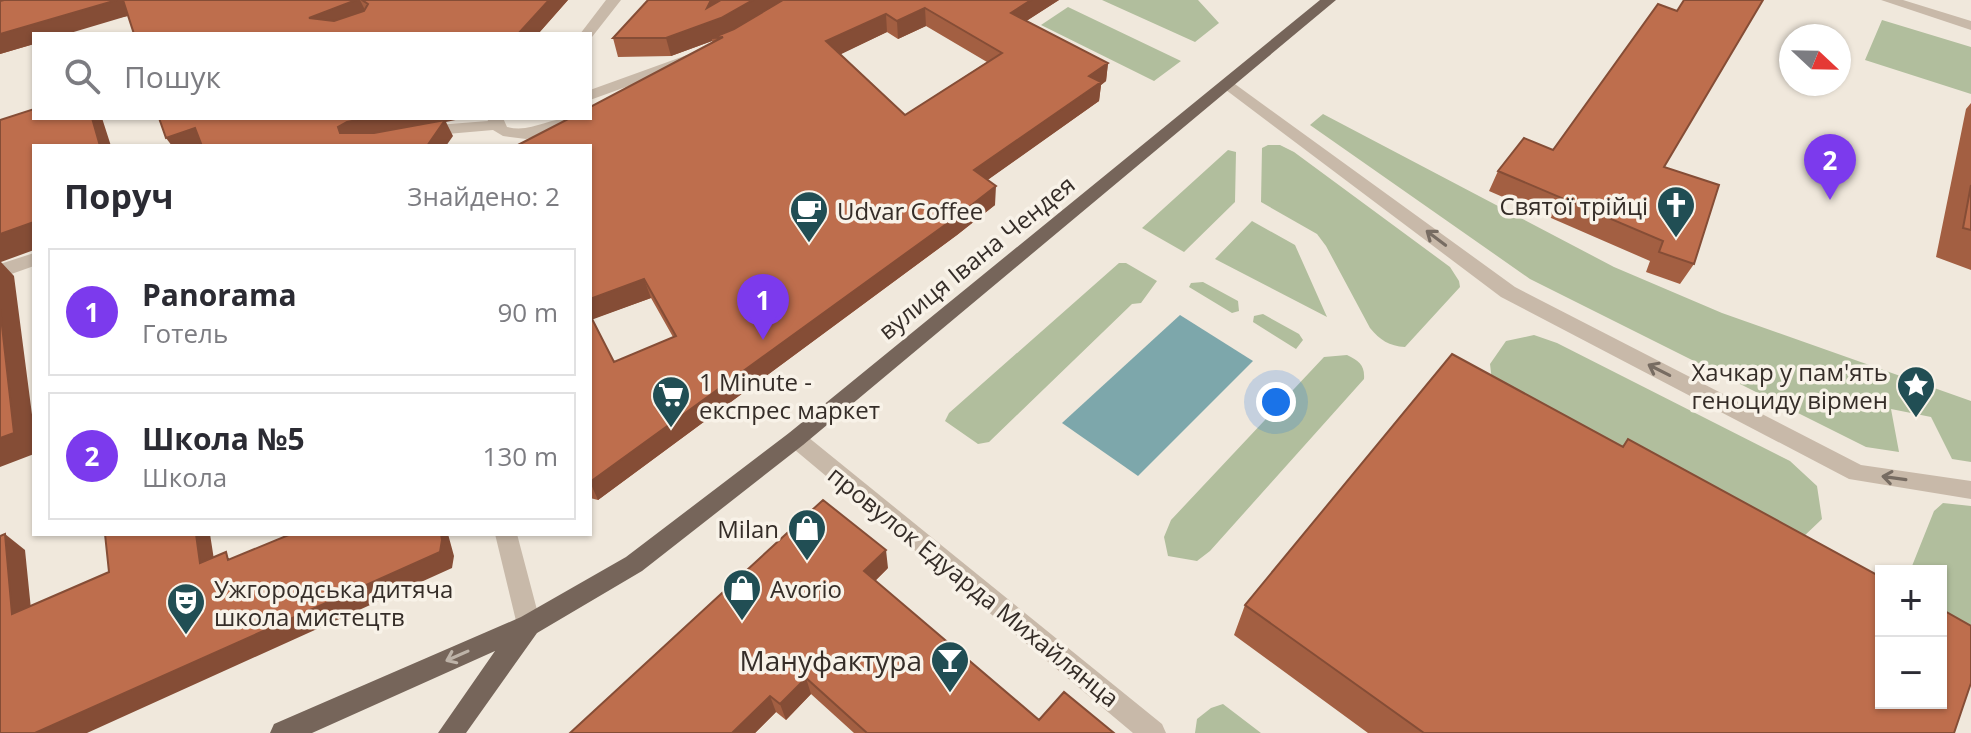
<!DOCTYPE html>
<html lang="uk">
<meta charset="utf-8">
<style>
body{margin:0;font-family:"Open Sans",sans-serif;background:#f7f7f7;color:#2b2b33}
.controls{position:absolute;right:24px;bottom:24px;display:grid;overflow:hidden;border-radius:0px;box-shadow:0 2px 6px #0004}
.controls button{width:72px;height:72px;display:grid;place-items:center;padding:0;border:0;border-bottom:2px solid #e1e1e2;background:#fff;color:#2b2b33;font:40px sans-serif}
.compass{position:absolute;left:1779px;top:24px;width:72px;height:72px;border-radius:50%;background:#fff;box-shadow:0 2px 6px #0004;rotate:112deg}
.you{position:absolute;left:1276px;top:402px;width:28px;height:28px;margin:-20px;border:6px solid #fff;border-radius:50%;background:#1a73e8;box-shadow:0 0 0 12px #1a73e833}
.badge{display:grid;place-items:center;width:52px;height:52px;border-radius:50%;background:#7c3aed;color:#fff;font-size:26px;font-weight:700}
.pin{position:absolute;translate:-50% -66px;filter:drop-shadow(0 2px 4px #0008)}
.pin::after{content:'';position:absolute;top:42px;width:28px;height:24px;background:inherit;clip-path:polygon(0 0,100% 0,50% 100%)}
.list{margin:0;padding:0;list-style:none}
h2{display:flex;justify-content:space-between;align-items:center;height:104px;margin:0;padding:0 32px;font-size:34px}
h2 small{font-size:26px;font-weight:400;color:#7c7c81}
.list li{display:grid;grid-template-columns:52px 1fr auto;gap:24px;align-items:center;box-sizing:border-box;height:128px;margin:0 16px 16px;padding:0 16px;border:2px solid #e1e1e2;border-radius:0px}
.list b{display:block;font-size:30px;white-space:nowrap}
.list p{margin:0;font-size:26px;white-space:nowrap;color:#7c7c81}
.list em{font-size:26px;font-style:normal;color:#7c7c81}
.icon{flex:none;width:44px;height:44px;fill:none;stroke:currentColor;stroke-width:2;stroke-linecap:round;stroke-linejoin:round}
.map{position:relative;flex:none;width:1971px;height:733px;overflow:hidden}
.search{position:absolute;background:#fff;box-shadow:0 2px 6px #0004;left:32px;top:32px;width:560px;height:88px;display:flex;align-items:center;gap:20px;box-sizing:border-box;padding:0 28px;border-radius:0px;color:#7c7c81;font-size:30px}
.panel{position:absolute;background:#fff;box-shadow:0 2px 6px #0004;left:32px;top:144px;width:560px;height:392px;border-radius:0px}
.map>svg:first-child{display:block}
</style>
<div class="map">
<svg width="1971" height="733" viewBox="0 0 1971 733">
<rect width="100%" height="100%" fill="#f0e8dc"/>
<!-- green -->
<path fill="#b1be9d" d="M 1102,0 L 1198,0 L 1219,23 L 1195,42 Z
M 1068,7 L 1181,61 L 1154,81 L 1041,25 Z
M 1882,20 L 1971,47 L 1971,94 L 1865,60 Z
M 1323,114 L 1614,267 L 1722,313 L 1971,401 L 1971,462 L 1952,459 L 1931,417 L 1891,409 L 1899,452 L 1866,447 L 1530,279 L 1310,125 Z
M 1268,145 L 1280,145 L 1294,152 L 1450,267 L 1459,281 L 1460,287 L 1405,347 C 1389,346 1380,340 1370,328 L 1326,246 L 1317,234 L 1261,202 L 1262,148 Z
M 1228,150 L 1236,152 L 1235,202 L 1184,252 L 1142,228 Z
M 1252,221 L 1295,245 L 1327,317 L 1215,259 Z
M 1119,263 L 1126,263 L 1157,281 L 1141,303 L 1132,304 L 989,442 L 978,444 L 945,421 L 949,413 Z
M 1203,282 L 1238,301 L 1239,311 L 1232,313 L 1189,287 L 1191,283 Z
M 1263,314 L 1299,334 L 1303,340 L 1296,349 L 1253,322 L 1254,316 Z
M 1534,335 L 1557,343 L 1790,461 L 1817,486 L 1822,519 L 1801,539 L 1492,381 L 1490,364 L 1506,341 Z
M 1347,355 C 1359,361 1365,365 1364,379 L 1210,551 L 1197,561 L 1168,556 L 1164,537 L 1171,520 L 1324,357 Z
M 1943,503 L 1971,506 L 1971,644 L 1941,624 L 1941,571 L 1910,571 L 1934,511 Z
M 1223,704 L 1261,733 L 1195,733 L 1197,719 L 1211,708 Z"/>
<!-- water -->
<path fill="#7da7ab" d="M 1180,315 L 1253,361 L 1138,476 L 1062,423 Z"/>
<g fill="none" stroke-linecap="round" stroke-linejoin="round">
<!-- minor -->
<path fill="#c8b9a9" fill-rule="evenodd" d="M 606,0 L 621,0 L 592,37 L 590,34 L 580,34 Z
M 1881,0 L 1903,0 L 1971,21 L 1971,30 Z
M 687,55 L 695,60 L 692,63 L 590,100 L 590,90 Z
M 1228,79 L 1515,287 L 1861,465 L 1971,481 L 1971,499 L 1849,479 L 1501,297 L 1222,87 L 1222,81 Z
M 487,118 L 503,118 L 507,127 C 531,133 548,118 571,118 L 555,131 L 526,139 L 503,136 L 493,130 L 424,136 L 416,131 L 424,126 L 488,121 Z
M 34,253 L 34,266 L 0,278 L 0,264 Z
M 796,430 L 803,433 L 1162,724 L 1166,733 L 1133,733 L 789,445 L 785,439 L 789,433 Z
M 495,534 L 517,534 L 541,625 L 537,633 L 529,636 L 521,633 L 517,625 Z"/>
<!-- major -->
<path fill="#76655a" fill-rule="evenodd" d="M 1320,0 L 1336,0 L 803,445 L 642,571 L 537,633 L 466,733 L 438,733 L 495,651 L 312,733 L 270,733 L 274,724 L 521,617 L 626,557 L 789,433 Z"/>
</g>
<!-- wall -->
<path fill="#a35f42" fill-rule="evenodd" d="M 4,0 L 568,0 L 538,34 L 134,34 L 128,16 L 34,34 L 34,44 L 0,54 Z
M 648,0 L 1059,0 L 1026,21 L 1108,63 L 1106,81 L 1101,85 L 1099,101 L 987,180 L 995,205 L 957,235 L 598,500 L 590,498 L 590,146 L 713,43 L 712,41 L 671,56 L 618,57 L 613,38 ZM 926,26 L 987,62 L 905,115 L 840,54 L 887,32 L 898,39 ZM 651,298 L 673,337 L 614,362 L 592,319 Z
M 1971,103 L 1971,270 L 1936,257 L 1966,109 Z
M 1664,167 L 1694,264 L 1680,284 L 1646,272 L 1650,261 L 1489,191 L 1498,171 Z
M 1628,439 L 1954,733 L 1368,733 L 1234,635 L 1245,605 L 1622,447 Z
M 888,568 L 875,581 L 1039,720 L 1114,733 L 854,733 L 811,694 L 786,720 L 776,712 L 755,733 L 570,733 Z"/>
<!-- shaded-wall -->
<path fill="#854d36" d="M 117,0 L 124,0 L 134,14 L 67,34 L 34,34 L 34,44 L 0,54 L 0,34 Z
M 356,0 L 360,0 L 367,14 L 319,34 L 309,18 Z
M 549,0 L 568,0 L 538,34 L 518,34 Z
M 711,0 L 788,0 L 725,36 L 712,38 L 712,41 L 671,56 L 666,38 Z
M 1031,0 L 1059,0 L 1011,31 L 1011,13 Z
M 925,8 L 926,26 L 898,39 L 897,21 Z
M 886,14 L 887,32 L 829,60 L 826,41 Z
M 1108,63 L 1106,81 L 1101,85 L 1099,101 L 975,189 L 974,170 L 1089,76 Z
M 92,118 L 102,118 L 111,146 L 100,146 Z
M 368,118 L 465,118 L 446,122 L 453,136 L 446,146 L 427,146 L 356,138 L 340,133 L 338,127 L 347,122 Z
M 195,128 L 202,146 L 172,146 L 166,138 Z
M 996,186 L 995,205 L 957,235 L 598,500 L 590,482 Z
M 34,222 L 34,250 L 1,262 L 14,276 L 34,430 L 34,454 L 0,467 L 0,234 Z
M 644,279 L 651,298 L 591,320 L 590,299 Z
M 5,534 L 25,550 L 33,629 L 12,614 Z
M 196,534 L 210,534 L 217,579 L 200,563 Z
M 441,534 L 448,534 L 454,556 L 452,568 L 87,733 L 35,733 Z
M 886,550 L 888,568 L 867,589 L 864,571 Z
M 806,678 L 811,694 L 786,720 L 780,704 Z
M 770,696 L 776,712 L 755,733 L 732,733 Z"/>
<!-- building -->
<path fill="#be6e4d" stroke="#854d36" stroke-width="2" fill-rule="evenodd" d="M 4,0 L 117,0 L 0,34 L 0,1 Z
M 123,0 L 356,0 L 309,18 L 334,21 L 364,11 L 368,4 L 362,0 L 549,0 L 518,34 L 134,34 Z
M 648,0 L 711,0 L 707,8 L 721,0 L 753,0 L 721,18 L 666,38 L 613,38 Z
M 783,0 L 1031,0 L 1011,13 L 1108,63 L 1089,76 L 1101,82 L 974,170 L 996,186 L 956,217 L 590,482 L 590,315 L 614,362 L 676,336 L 644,279 L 590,299 L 590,146 L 516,146 L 570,118 L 590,118 L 590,107 L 723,37 L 712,38 L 734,29 ZM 925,8 L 1002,53 L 905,115 L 826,41 L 886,14 L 897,21 Z
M 1684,0 L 1763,0 L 1664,167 L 1719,185 L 1694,264 L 1659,252 L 1663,241 L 1498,171 L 1524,138 L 1553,150 L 1658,4 L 1677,11 Z
M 34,109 L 34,118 L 92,118 L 100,146 L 34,146 L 34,222 L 0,234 L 0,120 Z
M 159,118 L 368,118 L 347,122 L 338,127 L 340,133 L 374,133 L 445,120 L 427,146 L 202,146 L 195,128 L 166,138 Z
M 1971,185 L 1971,230 L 1963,228 Z
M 0,308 L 14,433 L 0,438 Z
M 1452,354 L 1623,447 L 1628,439 L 1881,577 L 1881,703 L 1941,703 L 1941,609 L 1971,626 L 1971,683 L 1954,733 L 1424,733 L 1245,605 Z
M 823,500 L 886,550 L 864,571 L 1039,720 L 1064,692 L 1114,733 L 867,733 L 806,678 L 780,704 L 770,696 L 732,733 L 570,733 Z
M 5,534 L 12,614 L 109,572 L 105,534 L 196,534 L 200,563 L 226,552 L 228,560 L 291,534 L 441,534 L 442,540 L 440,552 L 35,733 L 0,733 L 0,536 Z"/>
<!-- one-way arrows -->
<defs><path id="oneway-shaft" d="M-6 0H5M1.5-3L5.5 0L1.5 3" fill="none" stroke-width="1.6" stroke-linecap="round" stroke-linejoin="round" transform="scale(2)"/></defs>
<g stroke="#776c62">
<use href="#oneway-shaft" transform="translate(1436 238) rotate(-143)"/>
<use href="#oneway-shaft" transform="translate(1659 370) rotate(-153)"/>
<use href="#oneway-shaft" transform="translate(1894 478) rotate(-172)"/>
</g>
<use stroke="#beb3a8" href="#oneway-shaft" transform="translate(457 656) rotate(156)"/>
<!-- icons -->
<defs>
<symbol id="church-pin" viewBox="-11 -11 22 30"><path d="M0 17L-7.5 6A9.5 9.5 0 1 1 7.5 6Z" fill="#214e54" stroke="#f8f2e8"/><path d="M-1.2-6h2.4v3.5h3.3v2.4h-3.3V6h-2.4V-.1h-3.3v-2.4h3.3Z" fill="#fff"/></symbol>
<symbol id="cafe-pin" viewBox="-11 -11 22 30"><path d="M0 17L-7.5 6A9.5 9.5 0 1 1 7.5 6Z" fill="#214e54" stroke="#f8f2e8"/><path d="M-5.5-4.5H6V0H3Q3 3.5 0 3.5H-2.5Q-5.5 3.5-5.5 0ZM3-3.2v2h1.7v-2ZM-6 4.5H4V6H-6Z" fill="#fff"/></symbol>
<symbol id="sight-pin" viewBox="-11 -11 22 30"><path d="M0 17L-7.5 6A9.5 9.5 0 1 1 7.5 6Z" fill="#214e54" stroke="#f8f2e8"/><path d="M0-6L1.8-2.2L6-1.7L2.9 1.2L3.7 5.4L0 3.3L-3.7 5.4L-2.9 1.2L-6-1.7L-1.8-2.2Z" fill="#fff"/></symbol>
<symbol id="supermarket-pin" viewBox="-11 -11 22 30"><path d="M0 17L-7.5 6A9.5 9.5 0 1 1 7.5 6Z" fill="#214e54" stroke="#f8f2e8"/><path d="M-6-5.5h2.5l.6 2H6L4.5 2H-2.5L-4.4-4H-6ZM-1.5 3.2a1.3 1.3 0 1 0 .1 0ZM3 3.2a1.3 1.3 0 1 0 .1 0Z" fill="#fff"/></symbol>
<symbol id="shop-pin" viewBox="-11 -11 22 30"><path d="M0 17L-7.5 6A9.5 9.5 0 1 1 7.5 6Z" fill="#214e54" stroke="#f8f2e8"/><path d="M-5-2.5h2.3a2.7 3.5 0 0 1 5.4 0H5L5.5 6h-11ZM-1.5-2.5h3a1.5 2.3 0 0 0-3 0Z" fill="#fff"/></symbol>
<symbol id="theatre-pin" viewBox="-11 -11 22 30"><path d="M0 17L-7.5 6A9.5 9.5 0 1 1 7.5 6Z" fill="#214e54" stroke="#f8f2e8"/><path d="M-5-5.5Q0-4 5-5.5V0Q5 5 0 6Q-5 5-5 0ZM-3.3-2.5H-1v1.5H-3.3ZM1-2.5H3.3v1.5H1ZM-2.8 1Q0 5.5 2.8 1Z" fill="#fff"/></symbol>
<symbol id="bar-pin" viewBox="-11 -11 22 30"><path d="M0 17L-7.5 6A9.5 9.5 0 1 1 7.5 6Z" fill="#214e54" stroke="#f8f2e8"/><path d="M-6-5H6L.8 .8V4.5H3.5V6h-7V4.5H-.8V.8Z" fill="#fff"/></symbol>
</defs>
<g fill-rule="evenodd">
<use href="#church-pin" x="1654" y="183" width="44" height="60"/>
<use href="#cafe-pin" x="787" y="188" width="44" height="60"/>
<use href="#sight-pin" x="1894" y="363" width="44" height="60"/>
<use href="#supermarket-pin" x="649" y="373" width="44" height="60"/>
<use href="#shop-pin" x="785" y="506" width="44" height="60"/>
<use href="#shop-pin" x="720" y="566" width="44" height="60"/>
<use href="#theatre-pin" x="164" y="580" width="44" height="60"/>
<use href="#bar-pin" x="928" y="638" width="44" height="60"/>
</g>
<g text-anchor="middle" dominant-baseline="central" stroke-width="7" stroke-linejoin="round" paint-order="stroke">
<!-- poi labels -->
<g font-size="24" fill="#352d28" stroke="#f8f2e8" text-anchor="start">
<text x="1648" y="205" text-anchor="end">Святої трійці</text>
<text x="837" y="210">Udvar Coffee</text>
<text x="1888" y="371" text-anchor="end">Хачкар у пам'ять<tspan x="1888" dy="28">геноциду вірмен</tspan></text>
<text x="699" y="381">1 Minute -<tspan x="699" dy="28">експрес маркет</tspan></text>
<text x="779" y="528" text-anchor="end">Milan</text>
<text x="214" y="588">Ужгородська дитяча<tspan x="214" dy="28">школа мистецтв</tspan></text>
<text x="770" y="588">Avorio</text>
</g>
<!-- street labels -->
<g font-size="24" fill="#352d28" stroke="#f8f2e8">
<text transform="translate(976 257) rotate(-39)">вулиця Івана Чендея</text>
<text transform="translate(974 586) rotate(39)">провулок Едуарда Михайлянца</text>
</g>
<!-- near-poi labels -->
<g font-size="28" fill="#352d28" stroke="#f8f2e8" text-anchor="end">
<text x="922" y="660">Мануфактура</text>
</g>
</g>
</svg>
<div class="controls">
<button>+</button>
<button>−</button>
</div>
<svg class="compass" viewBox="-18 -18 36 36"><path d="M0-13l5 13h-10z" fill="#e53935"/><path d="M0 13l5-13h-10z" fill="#7c7c81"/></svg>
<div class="you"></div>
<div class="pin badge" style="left:763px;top:340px">1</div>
<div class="pin badge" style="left:1830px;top:200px">2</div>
<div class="search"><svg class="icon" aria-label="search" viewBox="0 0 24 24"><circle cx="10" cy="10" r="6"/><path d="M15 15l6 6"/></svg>Пошук</div>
<section class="panel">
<h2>Поруч<small>Знайдено: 2</small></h2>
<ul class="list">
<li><span class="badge">1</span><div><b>Panorama</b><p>Готель</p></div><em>90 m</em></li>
<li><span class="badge">2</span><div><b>Школа №5</b><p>Школа</p></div><em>130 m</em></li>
</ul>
</section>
</div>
